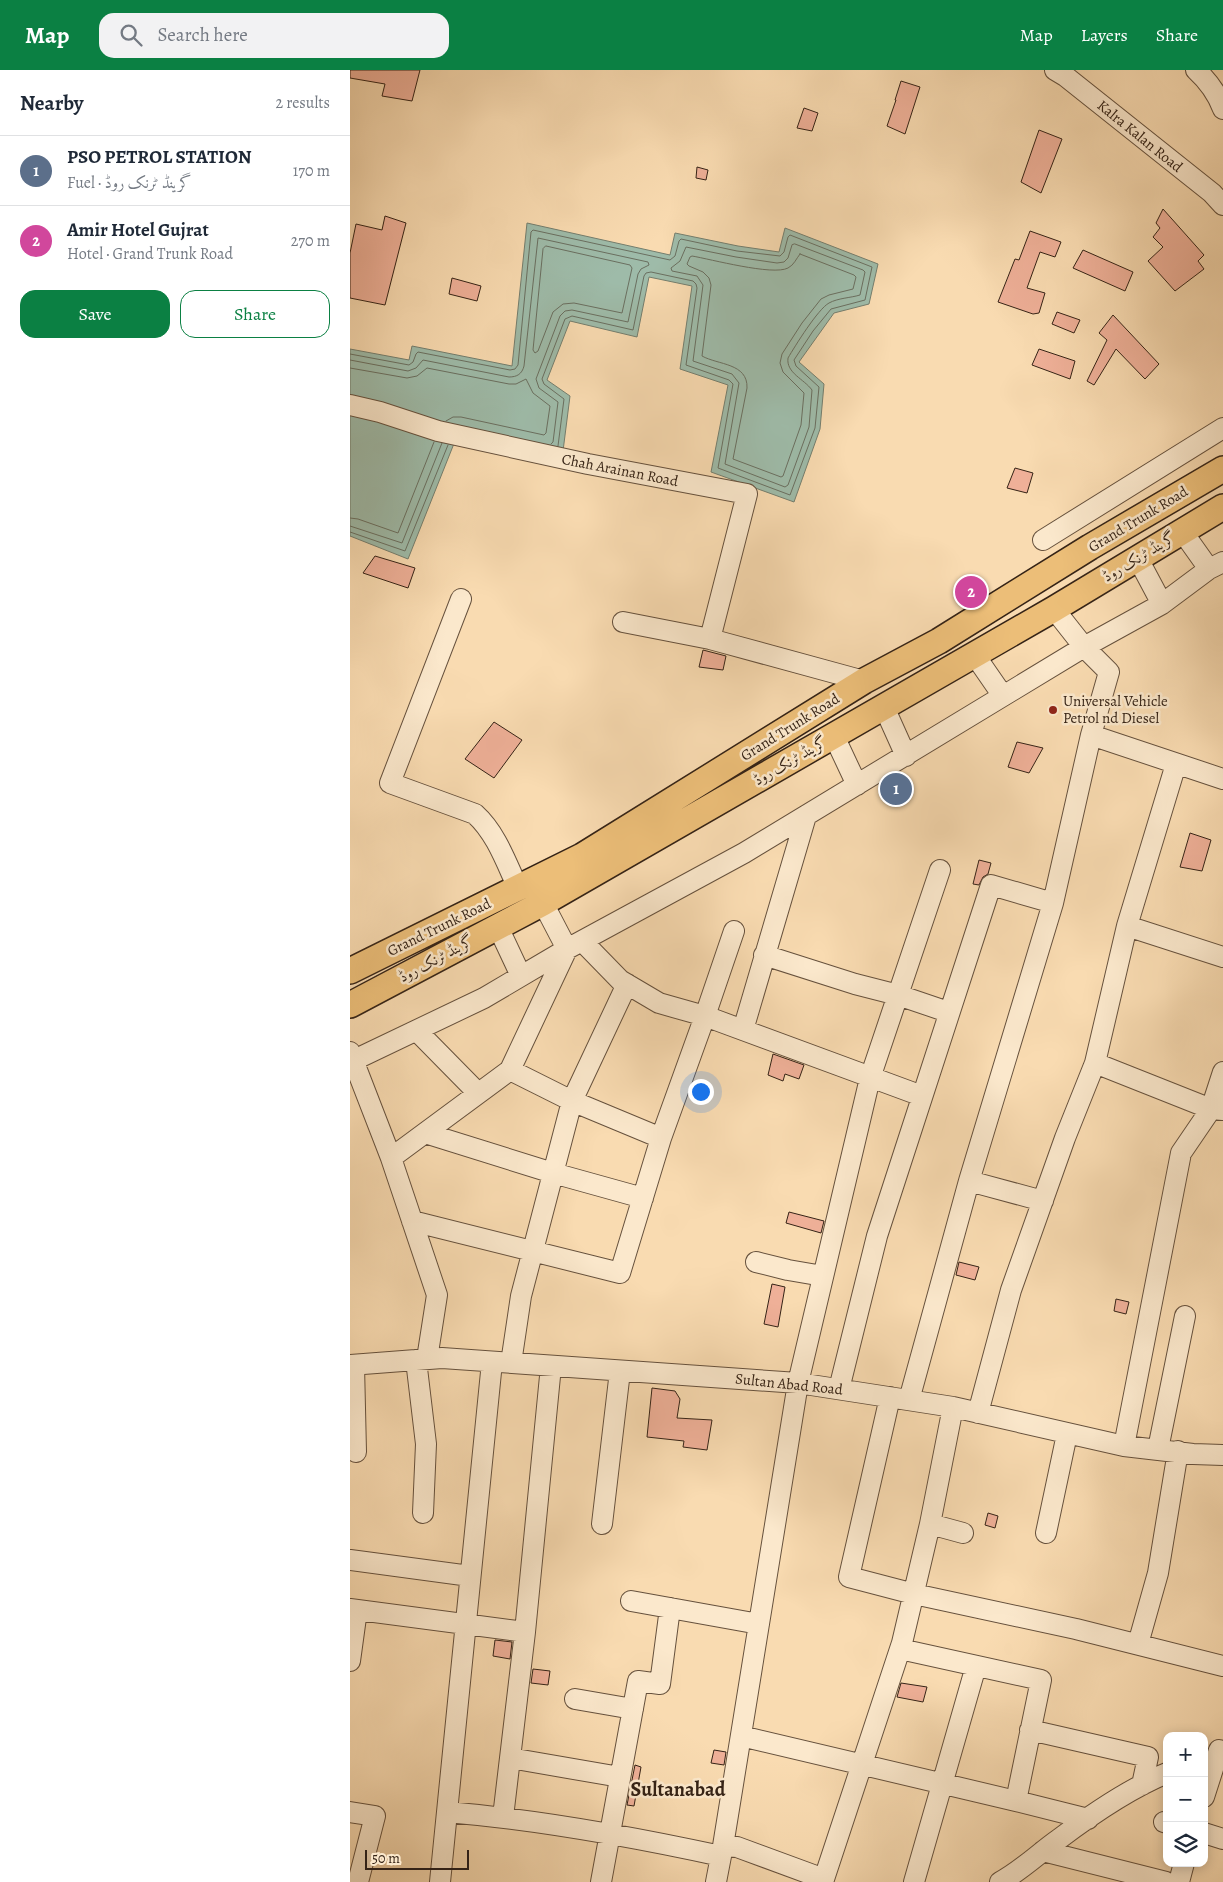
<!DOCTYPE html>
<meta charset="utf-8">
<style>
body{margin:0;font-family:Alegreya,Amiri,serif;background:#f2f2f3;color:#1f2937}
.controls{position:absolute;right:15px;bottom:15px;display:grid;overflow:hidden;border-radius:10px;box-shadow:0 2px 12px #0003}
.controls button{width:45px;height:45px;display:grid;place-items:center;padding:0;border:0;border-bottom:1px solid #e0e1e3;background:#fff;color:#1f2937;font:25px sans-serif}
.scale{position:absolute;left:15px;bottom:12px;width:104px;box-sizing:border-box;padding-left:5px;border:2px solid #352316;border-top:0;font-size:14px;line-height:18px;white-space:nowrap;color:#352316;-webkit-text-stroke:4px #fbe8cc;paint-order:stroke}
.you{position:absolute;left:350px;top:1021px;width:18px;height:18px;margin:-12px;border:4px solid #fff;border-radius:50%;background:#1a73e8;box-shadow:0 0 0 8px #1a73e833}
.badge{display:grid;place-items:center;width:32px;height:32px;border-radius:50%;background:#0b8043;color:#fff;font-size:16px;font-weight:700}
.pin{position:absolute;translate:-50% -50%;border:2px solid #fff;box-shadow:0 1px 5px #0006}
.list{margin:0;padding:0;list-style:none}
h2{display:flex;justify-content:space-between;align-items:center;height:65px;margin:0;padding:0 20px;font-size:21px}
h2 small{font-size:16px;font-weight:400;color:#747a83}
.list li{display:grid;grid-template-columns:32px 1fr auto;gap:15px;align-items:center;box-sizing:border-box;height:70px;padding:0 20px;border-top:1px solid #e0e1e3}
.list b{display:block;font-size:19px;white-space:nowrap}
.list p{margin:0;font-size:16px;white-space:nowrap;color:#747a83}
.list em{font-size:16px;font-style:normal;color:#747a83}
.actions{display:flex;gap:10px;padding:15px 20px}
.actions a{flex:1;padding:11px 0;border:1px solid #0b8043;border-radius:15px;text-align:center;font-size:18px;color:#0b8043}
.actions .main{background:#0b8043;color:#fff}
.icon{flex:none;width:28px;height:28px;fill:none;stroke:currentColor;stroke-width:2;stroke-linecap:round;stroke-linejoin:round}
.map{position:relative;flex:none;width:873px;height:1812px;overflow:hidden}
header{display:flex;align-items:center;gap:30px;box-sizing:border-box;height:70px;padding:0 25px;background:#0b8043;color:#fff}
header strong{font-size:24px}
nav{display:flex;gap:28px;margin-inline-start:auto;font-size:18px}
.search{width:350px;height:45px;background:#f2f2f3;display:flex;align-items:center;gap:12px;box-sizing:border-box;padding:0 18px;border-radius:15px;color:#747a83;font-size:19px}
main{display:flex}
aside{flex:1;background:#fff}
.map>svg:first-child{display:block}
</style>
<header>
<strong>Map</strong>
<div class="search"><svg class="icon" aria-label="search" viewBox="0 0 24 24"><circle cx="10" cy="10" r="6"/><path d="M15 15l6 6"/></svg>Search here</div>
<nav><a>Map</a><a>Layers</a><a>Share</a></nav>
</header>
<main>
<aside>
<h2>Nearby<small>2 results</small></h2>
<ul class="list">
<li><span class="badge" style="background:#5c6f8a">1</span><div><b>PSO PETROL STATION</b><p>Fuel · گرینڈ ٹرنک روڈ</p></div><em>170 m</em></li>
<li><span class="badge" style="background:#d1479c">2</span><div><b>Amir Hotel Gujrat</b><p>Hotel · Grand Trunk Road</p></div><em>270 m</em></li>
</ul>
<div class="actions"><a class="main">Save</a><a>Share</a></div>
</aside>
<div class="map">
<svg width="873" height="1812" viewBox="0 0 873 1812">
<rect width="100%" height="100%" fill="#f9dbb1"/>
<filter id="stains"><feTurbulence type="fractalNoise" baseFrequency=".004" numOctaves="4"/><feColorMatrix values="0 0 0 0 .2 0 0 0 0 .09 0 0 0 0 .02 0 0 0 .5 -.17"/></filter>
<radialGradient id="worn" r=".72"><stop offset=".6" stop-color="#630" stop-opacity="0"/><stop offset="1" stop-color="#630" stop-opacity=".3"/></radialGradient>
<!-- water -->
<path fill="#9ebba9" stroke="#747e6e" d="M 177,153 L 320,185 L 325,163 L 388,176 L 429,182 L 435,158 L 528,194 L 519,234 L 484,243 L 449,292 L 474,314 L 470,359 L 444,432 L 361,402 L 378,315 L 330,299 L 342,216 L 299,207 L 287,267 L 220,251 L 197,310 L 220,326 L 212,389 L 107,366 L 58,489 L 0,466 L 0,279 L 59,290 L 62,276 L 162,296 Z"/>
<g fill="none" stroke-linecap="round" stroke-linejoin="round">
<!-- shore -->
<path stroke="#6a6f60" stroke-width="1" d="M 445,174 L 513,200 L 515,202 L 510,225 C 500,228 488,228 479,233 C 468,239 445,276 438,288 C 436,303 454,309 462,320 L 459,357 L 438,415 L 435,417 L 375,394 L 389,313 L 382,304 L 343,291 L 353,215 L 347,206 L 322,201 L 321,198 L 330,191 L 336,177 L 386,187 L 427,193 L 434,192 L 438,188 L 442,175 Z
M 196,176 L 280,195 L 282,198 L 272,243 L 224,233 L 213,234 L 203,242 L 188,281 L 185,283 L 183,280 L 193,179 Z
M 450,184 L 504,205 L 506,207 L 503,219 L 479,225 L 471,229 L 452,253 L 432,284 L 430,293 L 433,302 L 454,323 L 451,355 L 433,406 L 431,407 L 383,389 L 397,318 C 398,293 368,295 352,286 L 361,215 L 359,208 L 353,202 L 339,196 L 337,194 L 340,187 L 342,186 C 360,189 423,206 438,198 C 444,195 446,189 450,184 Z
M 0,284 L 59,295 L 63,292 L 66,284 L 68,282 L 160,300 L 165,299 L 168,295 L 181,162 L 183,160 L 320,190 L 325,186 L 329,171 L 331,169 L 387,181 L 430,186 L 434,182 L 438,167 L 440,165 L 522,197 L 515,230 L 481,239 L 463,261 L 444,290 L 446,296 L 469,317 L 465,358 L 440,425 L 368,398 L 383,314 L 379,310 L 336,295 L 347,218 L 346,214 L 343,211 L 301,202 L 296,203 L 294,206 L 283,260 L 222,246 L 215,249 L 192,309 L 194,314 L 214,329 L 208,376
M 0,290 L 58,301 L 66,298 L 73,290 L 159,307 C 167,307 172,304 174,296 L 188,168 L 298,192 L 299,195 L 291,199 L 288,204 L 278,252 L 222,240 L 215,241 L 210,246 L 186,309 L 189,318 L 208,332 L 203,372 L 201,374
M 0,298 L 57,308 L 67,306 L 77,298 L 159,314 L 166,314 L 176,309 L 183,323 L 200,336 L 196,363 L 194,365 L 111,347 L 103,347 L 96,351
M 0,448 L 8,449 L 48,463 L 84,372
M 0,456 L 52,473 L 92,373
M 0,462 L 55,481 L 98,375"/>
</g>
<!-- building -->
<path fill="#efb098" stroke="#352316" d="M 0,0 L 70,0 L 62,31 L 32,26 L 35,14 L 0,8 Z
M 551,11 L 570,17 L 555,64 L 537,56 L 546,30 L 545,30 Z
M 454,38 L 468,43 L 462,61 L 447,58 Z
M 689,60 L 712,69 L 691,123 L 671,112 Z
M 347,97 L 358,100 L 356,110 L 346,108 Z
M 813,139 L 854,185 L 848,191 L 854,199 L 825,221 L 798,191 L 813,177 L 803,167 L 810,158 L 806,153 Z
M 35,146 L 56,153 L 35,235 L 0,228 L 0,183 L 6,154 L 32,160 Z
M 680,161 L 711,172 L 705,187 L 690,182 L 677,218 L 695,223 L 689,243 L 683,244 L 648,232 L 665,189 L 669,190 Z
M 733,180 L 783,202 L 775,221 L 723,198 Z
M 102,208 L 131,216 L 127,231 L 99,224 Z
M 707,242 L 730,250 L 724,263 L 702,254 Z
M 763,245 L 809,294 L 795,309 L 766,279 L 744,315 L 737,311 L 757,270 L 749,263 Z
M 689,279 L 725,291 L 720,309 L 682,295 Z
M 665,398 L 683,403 L 677,423 L 657,418 Z
M 25,486 L 65,498 L 58,518 L 13,503 Z
M 353,580 L 376,586 L 373,600 L 349,597 Z
M 144,652 L 172,670 L 144,708 L 115,689 Z
M 667,672 L 693,678 L 679,703 L 658,697 Z
M 840,763 L 861,770 L 852,801 L 830,797 Z
M 629,790 L 641,793 L 638,804 L 633,807 L 629,815 L 623,814 Z
M 423,984 L 454,995 L 449,1009 L 435,1004 L 433,1011 L 418,1005 Z
M 439,1142 L 474,1151 L 471,1163 L 436,1153 Z
M 609,1192 L 629,1197 L 625,1210 L 606,1205 Z
M 422,1214 L 435,1217 L 428,1257 L 414,1254 Z
M 766,1229 L 779,1232 L 776,1244 L 764,1241 Z
M 302,1318 L 325,1321 L 330,1329 L 327,1348 L 362,1350 L 357,1380 L 333,1377 L 334,1371 L 297,1367 Z
M 638,1443 L 648,1446 L 645,1458 L 635,1455 Z
M 145,1570 L 162,1572 L 160,1589 L 143,1586 Z
M 183,1599 L 200,1601 L 198,1615 L 181,1613 Z
M 551,1613 L 577,1617 L 573,1632 L 547,1627 Z
M 364,1680 L 376,1682 L 374,1695 L 361,1693 Z
M 285,1695 L 291,1697 L 284,1736 L 277,1735 Z"/>
<g fill="none" stroke-linecap="round" stroke-linejoin="round">
<defs>
<path id="minor" d="M 705,0 L 715,6 L 862,123 L 873,135
M 846,0 C 858,11 867,23 873,39
M 0,335 L 30,342 L 88,361 L 238,394 L 397,424 L 360,569
M 832,461 L 859,499
M 693,470 L 873,358
M 787,487 L 812,534
M 111,529 L 40,713 L 125,744 C 146,763 156,792 168,818
M 704,539 L 734,577 L 759,602 L 741,665 L 873,709
M 273,552 L 360,569 L 514,611
M 624,584 L 653,626
M 534,637 L 556,686
M 484,666 L 507,715
M 826,694 L 777,856 L 873,887
M 777,856 L 745,993 L 861,1039 L 873,1040
M 148,857 L 171,906
M 384,861 L 355,946 L 572,1026
M 414,885 L 505,914 L 548,925 L 598,942
M 393,960 L 456,746
M 67,961 L 128,1023
M 0,982 L 41,1088 L 160,1000 L 217,879 L 193,833
M 0,992 L 134,928 L 217,879 L 394,783 L 734,577 L 812,534 L 859,499 L 873,492
M 160,1000 L 222,1031 L 277,914
M 75,1063 L 203,1103 L 293,1128
M 41,1088 L 87,1225 L 77,1289
M 619,1111 L 693,1131
M 62,1151 L 270,1203 L 311,1068
M 406,1192 L 438,1200 L 473,1206
M 66,1290 L 76,1374 L 73,1443
M 161,1293 L 171,1226 L 222,1031 L 311,1068 L 355,946 L 309,933 L 270,910 L 232,871
M 0,1295 L 92,1288 L 448,1313 L 603,1337 L 774,1376 L 843,1384 L 873,1385
M 4,1295 L 6,1382
M 489,1319 L 527,1166 L 641,815 L 703,833 L 741,665
M 540,1327 L 499,1507 L 564,1524 L 726,1559 L 873,1596
M 559,1330 L 619,1111 L 703,833
M 628,1343 L 661,1220 L 715,1068 L 745,993
M 774,1376 L 831,1083 L 861,1039 L 873,1002
M 808,1379 L 835,1246
M 252,1454 L 270,1301
M 580,1454 L 613,1463
M 696,1463 L 717,1364
M 0,1490 L 120,1506
M 281,1531 L 409,1554
M 0,1539 L 175,1562 L 153,1747
M 175,1562 L 201,1296
M 788,1574 L 808,1503 L 828,1381
M 550,1579 L 691,1610 L 666,1731 L 738,1749
M 0,1591 L 7,1540
M 225,1629 L 283,1639
M 680,1660 L 798,1687 L 792,1715
M 391,1666 L 666,1731
M 160,1688 L 270,1707
M 854,1727 L 869,1680
M 0,1742 L 25,1746 L 8,1812
M 97,1742 C 191,1750 279,1766 371,1786 L 373,1776 L 387,1777 L 474,1809 L 552,1573 L 580,1454 L 603,1337
M 814,1752 L 817,1753
M 854,1763 L 873,1769
M 373,1776 L 448,1313 L 520,1008 L 590,800
M 693,1781 L 816,1812
M 90,1812 L 142,1292
M 251,1812 L 288,1611 L 310,1614 L 320,1538
M 366,1812 L 371,1786
M 564,1812 L 626,1596
M 650,1812 C 671,1801 689,1783 709,1769 C 742,1744 778,1719 817,1703
M 829,1812 L 834,1793"/>
<path id="major" d="M 0,901 L 232,786 L 514,611 L 589,571 L 740,477 L 873,399
M 0,935 L 193,833 L 704,539 L 873,437"/>
</defs>
<!-- minor casing -->
<use href="#minor" stroke="#66513d" stroke-width="22"/>
<!-- major casing -->
<use href="#major" stroke="#352316" stroke-width="28"/>
<!-- minor -->
<use href="#minor" stroke="#fbe8cc" stroke-width="20"/>
<!-- major -->
<use href="#major" stroke="#ecbe78" stroke-width="25"/>
</g>
<!-- markers -->
<circle fill="#8f2418" stroke="#fbe8cc" stroke-width="2" cx="703" cy="640" r="5"/>
<g text-anchor="middle" dominant-baseline="central" stroke-width="5" stroke-linejoin="round" paint-order="stroke">
<!-- street labels -->
<g font-size="15" fill="#352316" stroke="#fbe8cc">
<text transform="translate(790 66) rotate(39)">Kalra Kalan Road</text>
<text transform="translate(270 400) rotate(11)">Chah Arainan Road</text>
<text transform="translate(788 449) rotate(-31)">Grand Trunk Road</text>
<text transform="translate(789 487) rotate(-31)">گرینڈ ٹرنک روڈ</text>
<text transform="translate(440 657) rotate(-32)">Grand Trunk Road</text>
<text transform="translate(440 691) rotate(-30)">گرینڈ ٹرنک روڈ</text>
<text transform="translate(89 857) rotate(-26)">Grand Trunk Road</text>
<text transform="translate(86 889) rotate(-28)">گرینڈ ٹرنک روڈ</text>
<text transform="translate(439 1314) rotate(6)">Sultan Abad Road</text>
</g>
<!-- poi labels -->
<g font-size="15" fill="#352316" stroke="#fbe8cc" text-anchor="start">
<text x="713" y="631">Universal Vehicle<tspan x="713" dy="17">Petrol nd Diesel</tspan></text>
</g>
<!-- district labels -->
<g font-size="20" font-weight="bold" fill="#352316" stroke="#fbe8cc">
<text x="328" y="1719">Sultanabad</text>
</g>
</g>
<rect width="100%" height="100%" filter="url(#stains)"/>
<rect width="100%" height="100%" fill="url(#worn)"/>
</svg>
<div class="controls">
<button>+</button>
<button>−</button>
<button><svg class="icon" aria-label="layers" viewBox="0 0 24 24"><path d="M12 4l9 5-9 5-9-5zM3 14l9 5 9-5"/></svg></button>
</div>
<div class="scale">50 m</div>
<div class="you"></div>
<div class="pin badge" style="left:546px;top:719px;background:#5c6f8a">1</div>
<div class="pin badge" style="left:621px;top:522px;background:#d1479c">2</div>
</div>
</main>
